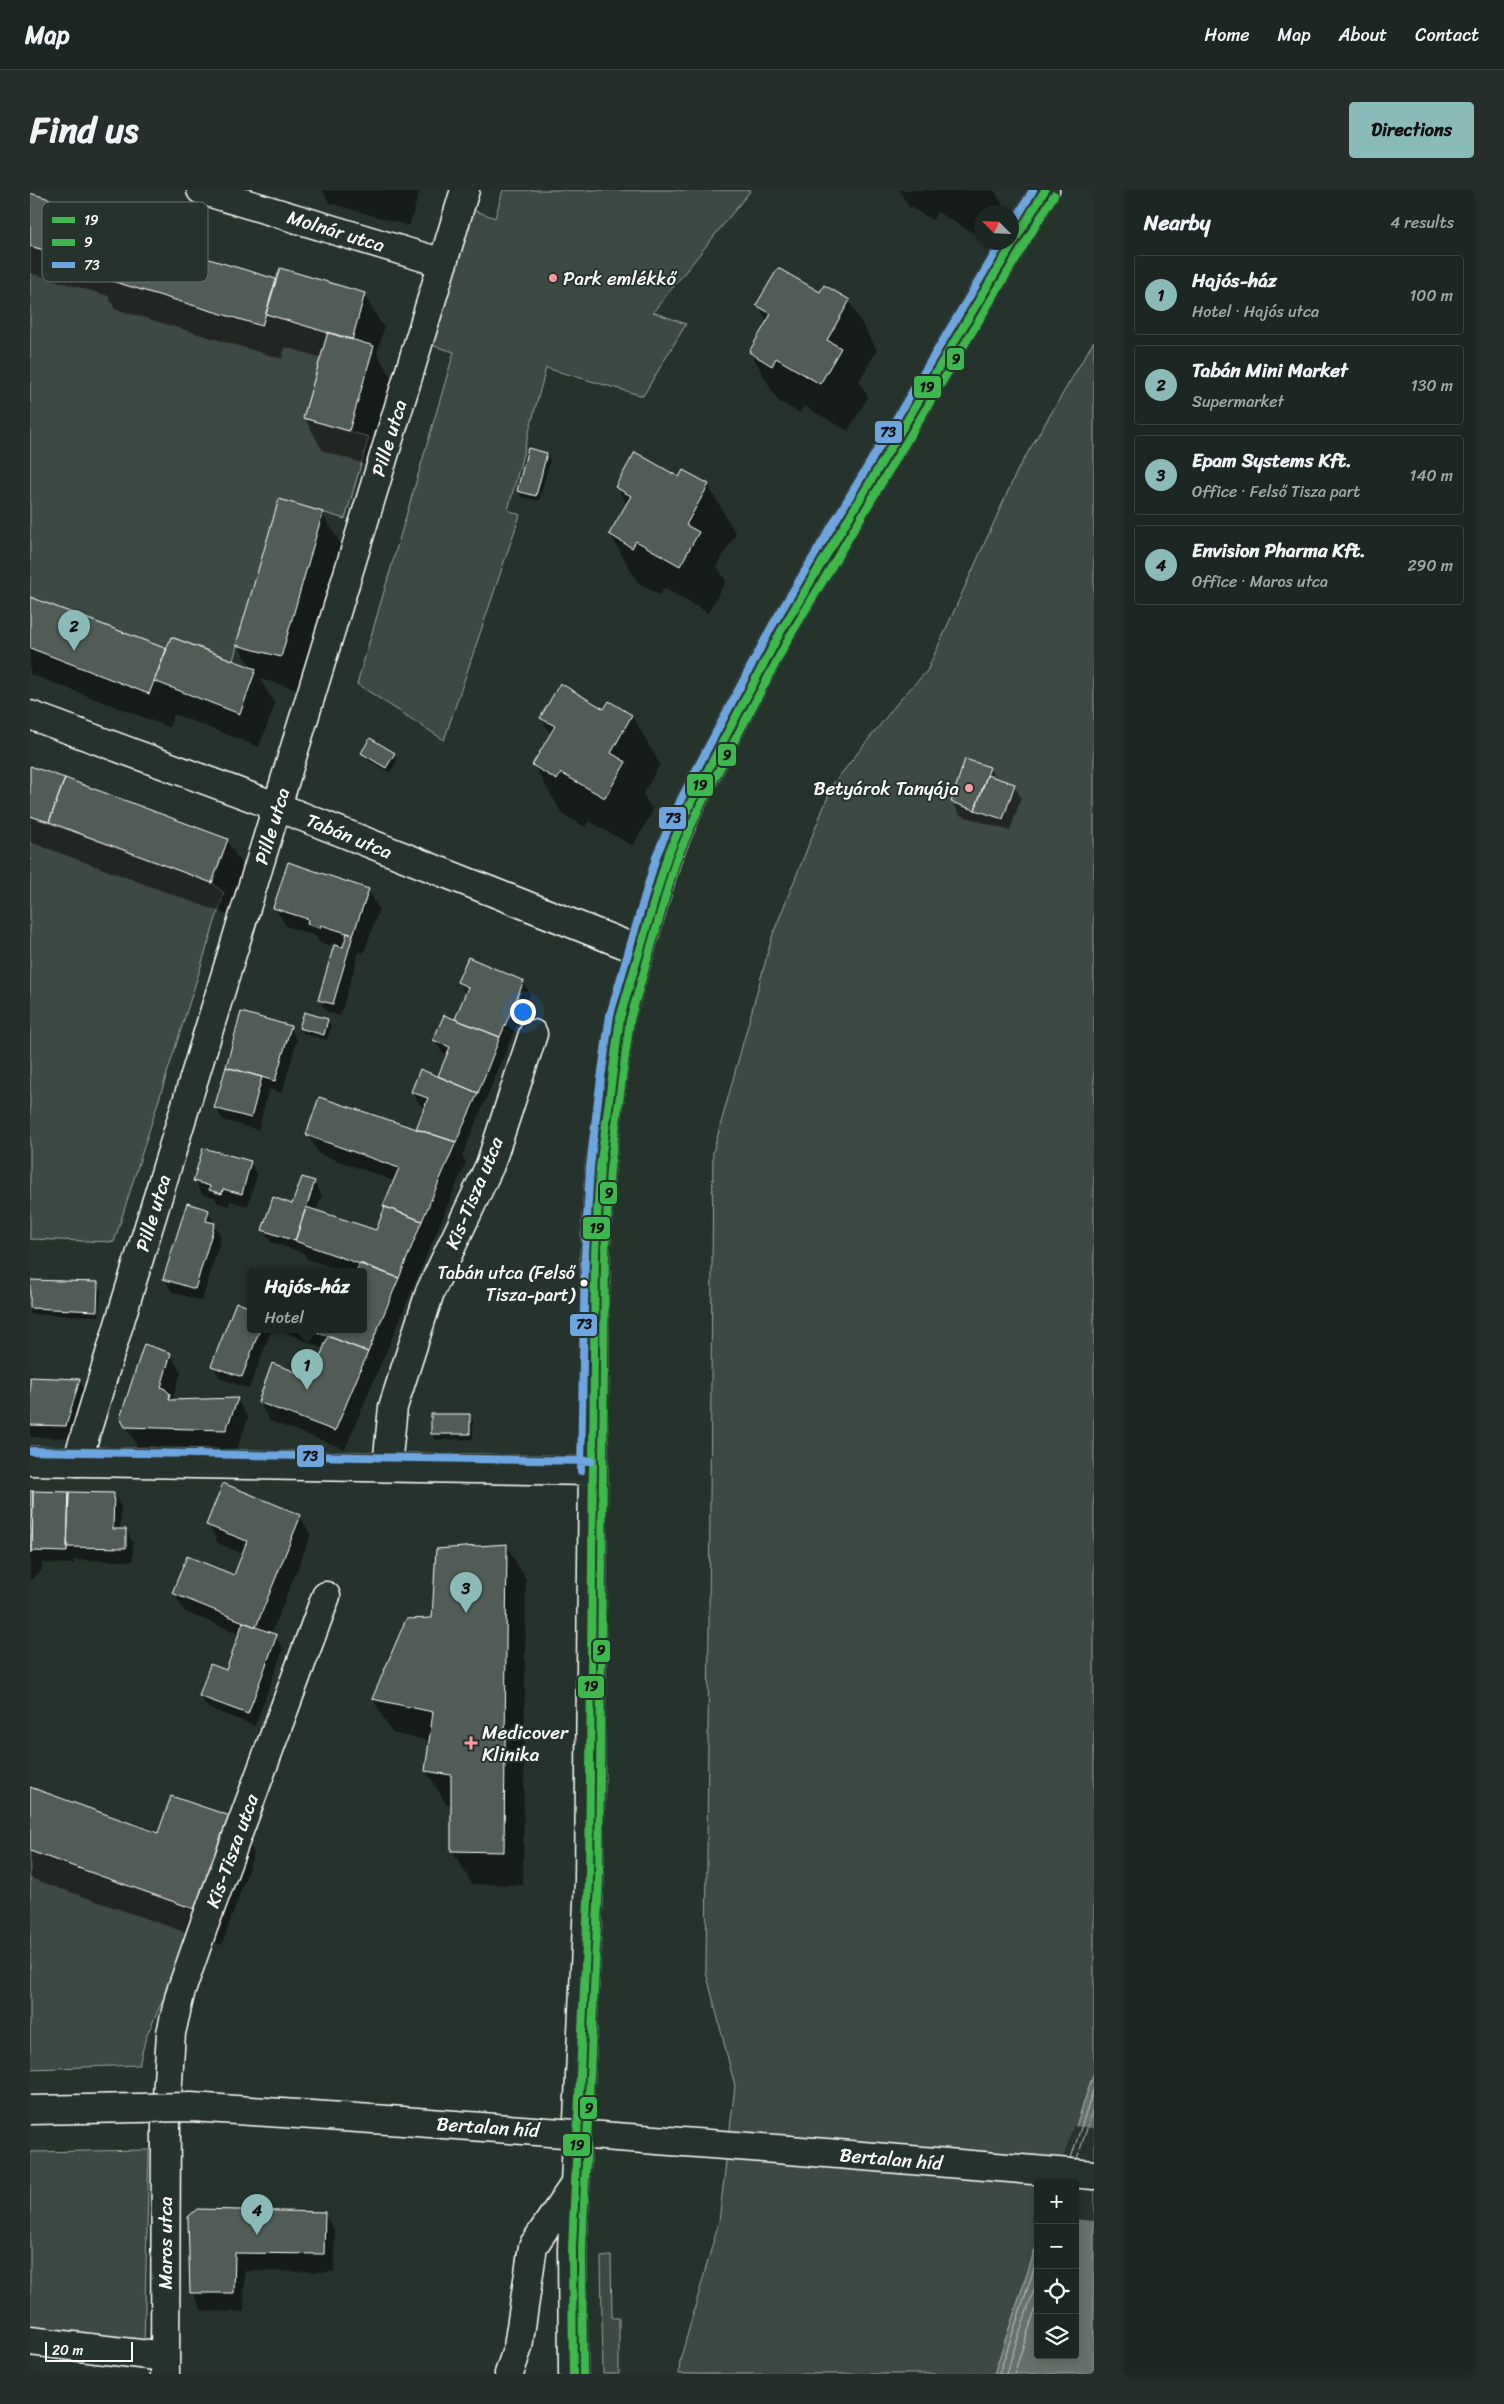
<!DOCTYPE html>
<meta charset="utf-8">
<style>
body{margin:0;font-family:Sriracha,sans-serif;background:#252e2a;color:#f1f3f6}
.controls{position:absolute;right:15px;bottom:15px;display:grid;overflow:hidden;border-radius:5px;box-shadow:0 2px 8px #0003}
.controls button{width:45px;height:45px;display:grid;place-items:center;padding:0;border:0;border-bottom:1px solid #3a4340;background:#1c2622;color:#f1f3f6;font:25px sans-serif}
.compass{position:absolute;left:944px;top:15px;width:45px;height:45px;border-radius:50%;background:#1c2622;box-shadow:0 2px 8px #0003;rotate:294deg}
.scale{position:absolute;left:15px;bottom:12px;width:88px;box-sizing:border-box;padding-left:5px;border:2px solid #fff;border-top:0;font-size:14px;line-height:18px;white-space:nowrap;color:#fff;-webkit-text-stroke:4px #26332d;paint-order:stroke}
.you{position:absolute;left:492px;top:821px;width:18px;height:18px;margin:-12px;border:4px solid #fff;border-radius:50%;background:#1a73e8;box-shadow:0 0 0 8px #1a73e833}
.badge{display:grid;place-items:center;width:32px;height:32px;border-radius:50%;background:#8bbbb9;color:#111;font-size:16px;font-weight:700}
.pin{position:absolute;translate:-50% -41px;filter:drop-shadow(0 1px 2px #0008)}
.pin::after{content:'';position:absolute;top:26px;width:18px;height:15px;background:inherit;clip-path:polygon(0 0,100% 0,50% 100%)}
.popup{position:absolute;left:217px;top:1078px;width:120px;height:65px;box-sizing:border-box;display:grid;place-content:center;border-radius:5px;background:#1c2622;filter:drop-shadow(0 1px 4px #0005);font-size:16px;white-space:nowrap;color:#a0a5a5}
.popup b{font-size:19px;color:#f1f3f6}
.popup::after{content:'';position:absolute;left:50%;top:100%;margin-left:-10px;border:10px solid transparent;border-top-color:#1c2622}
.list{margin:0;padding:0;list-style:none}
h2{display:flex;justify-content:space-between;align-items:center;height:65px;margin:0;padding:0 20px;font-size:21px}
h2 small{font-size:16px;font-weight:400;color:#a0a5a5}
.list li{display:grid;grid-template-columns:32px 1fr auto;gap:15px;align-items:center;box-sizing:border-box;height:80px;margin:0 10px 10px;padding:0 10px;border:1px solid #3a4340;border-radius:5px}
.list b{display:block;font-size:19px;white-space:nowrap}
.list p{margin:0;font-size:16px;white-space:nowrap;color:#a0a5a5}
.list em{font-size:16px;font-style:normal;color:#a0a5a5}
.icon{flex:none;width:28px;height:28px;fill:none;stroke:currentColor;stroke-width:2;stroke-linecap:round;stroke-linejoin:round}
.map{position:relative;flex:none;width:1064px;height:2184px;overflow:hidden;border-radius:5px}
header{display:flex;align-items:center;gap:30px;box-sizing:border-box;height:70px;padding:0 25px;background:#1c2622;border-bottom:1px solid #3a4340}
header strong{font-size:24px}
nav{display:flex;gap:28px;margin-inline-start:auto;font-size:18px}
.intro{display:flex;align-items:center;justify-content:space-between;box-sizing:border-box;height:120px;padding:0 30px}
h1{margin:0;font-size:35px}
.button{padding:12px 22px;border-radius:5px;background:#8bbbb9;color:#111;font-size:18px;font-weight:700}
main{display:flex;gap:30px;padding:0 30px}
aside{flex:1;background:#1c2622;border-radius:5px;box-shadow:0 2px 8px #0003}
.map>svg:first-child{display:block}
</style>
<header>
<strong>Map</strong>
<nav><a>Home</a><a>Map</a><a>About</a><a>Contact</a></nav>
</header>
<div class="intro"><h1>Find us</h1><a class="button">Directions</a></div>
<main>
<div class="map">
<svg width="1064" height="2184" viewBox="0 0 1064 2184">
<rect width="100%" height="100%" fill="#26332d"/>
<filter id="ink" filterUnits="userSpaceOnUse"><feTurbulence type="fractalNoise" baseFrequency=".02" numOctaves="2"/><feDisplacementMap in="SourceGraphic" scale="10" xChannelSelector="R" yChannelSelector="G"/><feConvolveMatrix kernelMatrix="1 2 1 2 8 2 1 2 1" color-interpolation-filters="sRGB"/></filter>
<g filter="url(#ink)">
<!-- green -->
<path fill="#3e4944" stroke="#9ea4a2" d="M 473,0 L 721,0 L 623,122 L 656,134 L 613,206 L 516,178 L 478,320 L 490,325 L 414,550 L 327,494 L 424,162 L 401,155 L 443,20 L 465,28 Z
M 0,56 L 68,76 L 65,86 L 232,136 L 236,124 L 298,142 L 273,228 L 339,247 L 315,329 L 249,309 L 203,470 L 142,447 L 137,459 L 0,407 Z
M 1064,151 L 1064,1882 L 1027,1993 L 1008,1993 L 1008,2051 L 964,2184 L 649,2184 L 650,2171 L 689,2031 L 705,1896 L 676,1782 L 683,962 L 743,744 L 803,594 L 873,506 L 897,481 L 988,279 Z
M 0,626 L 182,693 L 194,703 L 84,1052 L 0,1049 Z
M 0,1661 L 173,1722 L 116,1847 L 109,1875 L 0,1879 Z
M 119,1960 L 114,2155 L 0,2139 L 0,1962 Z
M 581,2066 L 582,2128 L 589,2128 L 589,2184 L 573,2184 L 571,2067 Z"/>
<!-- water -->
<path fill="#67706c" stroke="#a4a9a7" d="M 1064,1882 L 1064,2184 L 964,2184 L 1008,2051 L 1008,2165 L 1045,2165 L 1045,1993 L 1027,1993 Z"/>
<!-- pier -->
<path fill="#26332d" d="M 1043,1936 L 1064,1938 L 1064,2031 L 1045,2029 L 1045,1993 L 1025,1993 Z"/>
<!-- shadow -->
<path fill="#0007" d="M 292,0 L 390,0 L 379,36 L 300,13 Z
M 869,0 L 964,0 L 972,14 L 967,22 L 952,22 L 952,48 L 907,22 L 903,30 L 878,16 Z
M 0,4 L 81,29 L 90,44 L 247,91 L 334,105 L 354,138 L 347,163 L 363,191 L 338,275 L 293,261 L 274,227 L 292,168 L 255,157 L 252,169 L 85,119 L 78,106 L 0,83 Z
M 791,104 L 819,111 L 847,160 L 829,191 L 838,207 L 818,241 L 774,216 L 770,223 L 748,211 L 720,162 L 738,132 L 728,115 Z
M 516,264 L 520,270 L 509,311 L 492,307 L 488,301 Z
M 650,289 L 678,295 L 706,344 L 687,376 L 696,391 L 678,423 L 634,398 L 630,405 L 608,393 L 580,344 L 597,315 L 587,297 Z
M 292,323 L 312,356 L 270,500 L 230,489 L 245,514 L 229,557 L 144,524 L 139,537 L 0,484 L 0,409 L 137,461 L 222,479 L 208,454 Z
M 574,520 L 602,526 L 630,574 L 613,604 L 623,621 L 603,656 L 559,631 L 555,637 L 532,624 L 504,575 L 521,545 L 512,528 Z
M 333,563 L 364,564 L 367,570 L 360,583 L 336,569 Z
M 0,577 L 197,650 L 216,683 L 201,726 L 0,652 Z
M 959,578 L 965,588 L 984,595 L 991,608 L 980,641 L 930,625 L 922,612 Z
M 338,700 L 349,719 L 334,763 L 329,762 L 310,826 L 297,822 L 290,810 L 306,754 L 301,753 L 301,756 L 289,752 L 286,746 L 256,736 L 245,718 Z
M 429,792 L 493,792 L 500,804 L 432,966 L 436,972 L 315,1259 L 240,1231 L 229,1212 L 282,1190 L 294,1159 L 248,1139 L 333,1139 L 333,1081 L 312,1081 L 277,1069 L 273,1063 L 241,1052 L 234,1040 L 263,1016 L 284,992 L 292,1005 L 286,1021 L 346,1041 L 365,991 L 289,964 L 278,945 L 387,941 L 396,917 L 390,915 L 382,902 L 409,888 L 418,865 L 412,863 L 405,850 L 426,830 L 436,805 Z
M 297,830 L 301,836 L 297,850 L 274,844 L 271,838 Z
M 260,837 L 267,850 L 252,903 L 239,899 L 228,940 L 193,930 L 185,917 Z
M 220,972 L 227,985 L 218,1016 L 200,1011 L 199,1016 L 188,1013 L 184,1007 L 172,1004 L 165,991 Z
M 178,1021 L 191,1047 L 172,1111 L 142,1102 L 135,1089 Z
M 0,1091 L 67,1093 L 71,1099 L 69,1126 L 0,1124 Z
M 221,1139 L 242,1139 L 219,1199 L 190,1188 L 183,1176 Z
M 140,1164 L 151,1182 L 142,1211 L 207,1209 L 218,1228 L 207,1259 L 107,1256 L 92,1228 Z
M 0,1181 L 4,1188 L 49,1190 L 56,1202 L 42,1248 L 0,1247 Z
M 440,1225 L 443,1231 L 443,1249 L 406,1250 L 402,1244 Z
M 0,1302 L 84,1304 L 91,1317 L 90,1340 L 96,1340 L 103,1353 L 103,1371 L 44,1370 L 44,1374 L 12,1373 L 12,1380 L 0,1391 Z
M 270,1326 L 281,1345 L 241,1444 L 246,1446 L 253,1459 L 225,1536 L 178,1518 L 170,1506 L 196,1482 L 210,1444 L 155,1422 L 144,1403 L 204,1386 L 213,1364 L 188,1353 L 178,1334 Z
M 476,1355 L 496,1389 L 493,1695 L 442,1694 L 422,1660 L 422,1615 L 416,1614 L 396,1580 L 400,1551 L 362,1543 L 343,1509 L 403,1429 Z
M 0,1599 L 129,1644 L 205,1629 L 224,1663 L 192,1755 L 0,1688 Z
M 294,2023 L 305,2042 L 304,2082 L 215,2081 L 214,2122 L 172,2121 L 162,2102 L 160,2028 Z"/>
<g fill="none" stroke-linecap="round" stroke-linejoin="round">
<!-- shore -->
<path stroke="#c2c6c4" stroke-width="1" d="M 1041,1968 L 1064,1898
M 1047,1969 L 1064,1917
M 969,2184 L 1008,2067
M 976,2184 L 1008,2087
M 984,2184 L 1008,2111"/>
</g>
<!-- building -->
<path fill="#515c57" stroke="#fff" d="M 0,3 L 82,28 L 68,76 L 0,56 Z
M 78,39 L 246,89 L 232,136 L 65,86 Z
M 250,78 L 335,103 L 322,150 L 236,124 Z
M 748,78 L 790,102 L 794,95 L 820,110 L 797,150 L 811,158 L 790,194 L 746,168 L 742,176 L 719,162 L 741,124 L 726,115 Z
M 298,142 L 344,156 L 319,241 L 273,228 Z
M 498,258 L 517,263 L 506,306 L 487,301 Z
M 605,262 L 649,287 L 653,280 L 679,294 L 656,335 L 669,342 L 650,376 L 606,351 L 602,358 L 579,344 L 601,306 L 585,297 Z
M 249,309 L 293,322 L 251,467 L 206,455 Z
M 0,407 L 137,459 L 119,504 L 0,458 Z
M 141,447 L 226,479 L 210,524 L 124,491 Z
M 530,493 L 574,519 L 579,511 L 602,525 L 581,563 L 596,572 L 575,608 L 531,583 L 527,590 L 502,575 L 525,536 L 510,528 Z
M 340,548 L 365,563 L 356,578 L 331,563 Z
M 935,569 L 960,577 L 945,620 L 921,612 Z
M 0,576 L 35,588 L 19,632 L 0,626 Z
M 957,585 L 985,594 L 973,629 L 945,620 Z
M 35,588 L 198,649 L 182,693 L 19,632 Z
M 258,672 L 339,699 L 323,745 L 291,735 L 290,738 L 277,734 L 278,729 L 243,718 Z
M 317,743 L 323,745 L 303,814 L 288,810 L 304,755 L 313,757 Z
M 438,767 L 494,791 L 470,847 L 425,829 L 438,797 L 427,792 Z
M 211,822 L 261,836 L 245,891 L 196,877 Z
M 274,822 L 298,829 L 294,845 L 269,838 Z
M 414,825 L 470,847 L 448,903 L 408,886 L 420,857 L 403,850 Z
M 196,877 L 232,887 L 221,928 L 184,918 Z
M 390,879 L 448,903 L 426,952 L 386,939 L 398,908 L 381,902 Z
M 289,907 L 426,952 L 392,1031 L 353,1016 L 369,978 L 276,945 Z
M 173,958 L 221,971 L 212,1004 L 193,999 L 192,1004 L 179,1000 L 180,996 L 163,991 Z
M 272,987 L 285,991 L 265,1051 L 232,1040 L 243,1007 L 262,1014 Z
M 157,1013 L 179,1020 L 176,1031 L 185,1033 L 165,1099 L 133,1089 Z
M 276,1017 L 346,1040 L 355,1017 L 392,1031 L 369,1088 L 265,1051 Z
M 330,1073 L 369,1088 L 338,1162 L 279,1139 L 333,1139 L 333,1081 L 326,1081 Z
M 0,1090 L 68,1092 L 67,1121 L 0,1118 Z
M 206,1112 L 221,1118 L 221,1139 L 230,1139 L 212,1187 L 181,1176 Z
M 298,1146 L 338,1162 L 305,1241 L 228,1212 L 242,1173 L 282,1188 Z
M 114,1154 L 141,1163 L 131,1197 L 134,1198 L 140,1204 L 139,1210 L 208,1208 L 196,1240 L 95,1237 L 90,1228 Z
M 0,1187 L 50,1189 L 36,1236 L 0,1235 Z
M 401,1224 L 440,1224 L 440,1244 L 401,1244 Z
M 193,1293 L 271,1325 L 226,1437 L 142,1403 L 157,1366 L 204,1385 L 217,1351 L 176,1335 Z
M 0,1301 L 3,1301 L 2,1361 L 0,1363 Z
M 3,1301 L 39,1302 L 37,1362 L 2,1361 Z
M 39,1302 L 84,1303 L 83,1339 L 96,1339 L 96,1358 L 37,1357 Z
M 477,1354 L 474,1662 L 421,1661 L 421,1585 L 395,1581 L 403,1522 L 342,1509 L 376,1429 L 402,1428 L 406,1359 Z
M 213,1432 L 247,1445 L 218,1524 L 169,1506 L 180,1474 L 196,1480 Z
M 0,1597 L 128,1643 L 141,1606 L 206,1628 L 173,1722 L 0,1661 Z
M 167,2019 L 295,2022 L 294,2064 L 205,2063 L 204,2103 L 160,2103 L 158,2027 Z"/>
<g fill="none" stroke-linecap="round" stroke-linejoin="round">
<defs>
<path id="street" d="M 171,0 L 413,73
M 0,525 L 248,617 L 609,760
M 47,1272 L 435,0
M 357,1276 L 363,1217 L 400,1102 L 460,975 L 503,844
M 0,2151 L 135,2167
M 135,2184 L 136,1923 L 141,1843 L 150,1804 L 173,1738 L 296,1406"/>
<path id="secondary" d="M 0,1271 L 561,1281
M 479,2184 L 488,2157 L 503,2056 L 545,1994
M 543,2184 L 542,2059 L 559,1690 L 565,1064 L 570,978 L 590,828 L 637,667 L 661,612 L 751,441 L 1015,0"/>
<path id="primary" d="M 759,1960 L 1064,1985"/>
</defs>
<!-- street casing -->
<use href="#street" stroke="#fff" stroke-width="31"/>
<!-- secondary casing -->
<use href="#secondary" stroke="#fff" stroke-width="31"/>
<!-- primary casing -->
<use href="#primary" stroke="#fff" stroke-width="31"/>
<!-- street -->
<use href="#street" stroke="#26332d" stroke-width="28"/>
<!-- secondary -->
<use href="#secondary" stroke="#26332d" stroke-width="28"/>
<!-- primary -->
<use href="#primary" stroke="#26332d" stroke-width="28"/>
<defs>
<path id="primary-bridge" d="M 0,1920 L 161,1917 L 373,1931 L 759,1960"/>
</defs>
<!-- primary-bridge casing -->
<use href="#primary-bridge" stroke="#fff" stroke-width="31" stroke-linecap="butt"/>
<!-- primary-bridge -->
<use href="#primary-bridge" stroke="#26332d" stroke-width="28"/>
<defs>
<path id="bus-1" d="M 543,2184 L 542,2059 L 559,1690 L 565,1064 L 570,978 L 590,828 L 637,667 L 661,612 L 751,441 L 1015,0"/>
<path id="bus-2" d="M 553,2184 L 552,2059 L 569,1690 L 575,1064 L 580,979 L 600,830 L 646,670 L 670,616 L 760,446 L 1024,5"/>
<path id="bus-3" d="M 982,36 L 1003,0
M 0,1261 L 561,1271
M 551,1281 L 555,1063 L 560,977 L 568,910 L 580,825 L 627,664 L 652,607 L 742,436 L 972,52"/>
</defs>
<!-- bus-1 casing -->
<use href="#bus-1" stroke="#26332d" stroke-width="11"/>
<!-- bus-2 casing -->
<use href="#bus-2" stroke="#26332d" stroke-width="11"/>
<!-- bus-3 casing -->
<use href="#bus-3" stroke="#26332d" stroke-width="11"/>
<!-- bus-1 -->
<use href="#bus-1" stroke="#3cb94c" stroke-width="8"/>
<!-- bus-2 -->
<use href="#bus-2" stroke="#3cb94c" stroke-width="8"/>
<!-- bus-3 -->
<use href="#bus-3" stroke="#6da5e0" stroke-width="8"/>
</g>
</g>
<!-- markers -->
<g fill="#ff9aa2" stroke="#26332d" stroke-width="2">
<circle cx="523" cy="88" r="5"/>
<circle cx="939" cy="598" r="5"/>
<path d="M438.5 1545.5h5v5h5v5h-5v5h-5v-5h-5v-5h5z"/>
</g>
<circle fill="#fff" stroke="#26332d" stroke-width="2" cx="554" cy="1093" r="4.5"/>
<g text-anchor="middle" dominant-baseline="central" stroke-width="4" stroke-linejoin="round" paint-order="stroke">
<!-- bus labels -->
<g font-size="18" fill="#fff" stroke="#26332d" text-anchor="end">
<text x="545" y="1083">Tabán utca (Felső<tspan x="545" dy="22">Tisza-part)</tspan></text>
</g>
<!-- street labels -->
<g font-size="19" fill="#fff" stroke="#26332d">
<text transform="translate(306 41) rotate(17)">Molnár utca</text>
<text transform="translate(359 248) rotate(-73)">Pille utca</text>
<text transform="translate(242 636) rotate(-73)">Pille utca</text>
<text transform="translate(319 646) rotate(22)">Tabán utca</text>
<text transform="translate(444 1003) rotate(-67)">Kis-Tisza utca</text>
<text transform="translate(123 1023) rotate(-73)">Pille utca</text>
<text transform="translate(202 1661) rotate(-70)">Kis-Tisza utca</text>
<text transform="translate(458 1937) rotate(4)">Bertalan híd</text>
<text transform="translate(861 1969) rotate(5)">Bertalan híd</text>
<text transform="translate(135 2053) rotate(-90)">Maros utca</text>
</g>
<!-- poi labels -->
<g font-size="19" fill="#fff" stroke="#26332d" text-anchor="start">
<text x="533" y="88">Park emlékkő</text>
<text x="929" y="598" text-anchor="end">Betyárok Tanyája</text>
<text x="452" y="1542">Medicover<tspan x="452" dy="22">Klinika</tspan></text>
</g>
</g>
<!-- legend -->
<rect x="12" y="12" width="166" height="80" rx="8" fill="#26332d" stroke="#67706c" stroke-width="1"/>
<rect x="22" y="27" width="23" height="6" fill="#3cb94c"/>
<rect x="22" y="49" width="23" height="7" fill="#3cb94c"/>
<rect x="22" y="72" width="23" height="6" fill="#6da5e0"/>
<g font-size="14" fill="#fff">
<text x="54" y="35">19</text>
<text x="54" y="57">9</text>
<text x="54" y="80">73</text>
</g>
<g stroke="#26332d" stroke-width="2">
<rect x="916" y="157" width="19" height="24" rx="5" fill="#3cb94c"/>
<rect x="883" y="185" width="29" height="24" rx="5" fill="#3cb94c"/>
<rect x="844" y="230" width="29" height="24" rx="5" fill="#6da5e0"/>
<rect x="687" y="553" width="20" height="24" rx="5" fill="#3cb94c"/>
<rect x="656" y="583" width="28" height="24" rx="5" fill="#3cb94c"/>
<rect x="628" y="616" width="29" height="24" rx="5" fill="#6da5e0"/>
<rect x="569" y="991" width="19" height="24" rx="5" fill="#3cb94c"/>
<rect x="552" y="1026" width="29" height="24" rx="5" fill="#3cb94c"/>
<rect x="539" y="1123" width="29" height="24" rx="5" fill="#6da5e0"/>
<rect x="266" y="1254" width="29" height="24" rx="5" fill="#6da5e0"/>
<rect x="562" y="1449" width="19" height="24" rx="5" fill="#3cb94c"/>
<rect x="547" y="1485" width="28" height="24" rx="5" fill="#3cb94c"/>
<rect x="549" y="1906" width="19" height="24" rx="5" fill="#3cb94c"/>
<rect x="532" y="1943" width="29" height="24" rx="5" fill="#3cb94c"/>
</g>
<g font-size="14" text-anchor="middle" font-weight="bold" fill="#111">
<text x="926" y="174">9</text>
<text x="897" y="202">19</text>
<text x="858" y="247">73</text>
<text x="697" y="570">9</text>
<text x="670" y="600">19</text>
<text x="643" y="633">73</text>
<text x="579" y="1008">9</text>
<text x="567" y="1043">19</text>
<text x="554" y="1139">73</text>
<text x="280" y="1271">73</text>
<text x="571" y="1465">9</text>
<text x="561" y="1501">19</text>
<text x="559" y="1923">9</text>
<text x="547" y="1960">19</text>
</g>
</svg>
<div class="controls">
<button>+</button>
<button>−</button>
<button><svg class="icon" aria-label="locate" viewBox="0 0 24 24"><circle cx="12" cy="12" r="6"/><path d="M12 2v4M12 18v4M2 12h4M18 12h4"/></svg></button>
<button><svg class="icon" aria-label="layers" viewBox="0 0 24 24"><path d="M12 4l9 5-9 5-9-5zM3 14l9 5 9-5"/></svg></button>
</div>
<svg class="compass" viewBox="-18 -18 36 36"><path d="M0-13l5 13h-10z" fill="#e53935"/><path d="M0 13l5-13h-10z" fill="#a0a5a5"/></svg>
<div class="scale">20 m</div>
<div class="you"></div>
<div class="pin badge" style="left:277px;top:1200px">1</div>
<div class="popup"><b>Hajós-ház</b>Hotel</div>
<div class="pin badge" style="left:44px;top:461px">2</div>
<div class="pin badge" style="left:436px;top:1423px">3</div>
<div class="pin badge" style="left:227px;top:2045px">4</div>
</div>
<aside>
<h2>Nearby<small>4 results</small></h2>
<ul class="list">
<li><span class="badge">1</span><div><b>Hajós-ház</b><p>Hotel · Hajós utca</p></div><em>100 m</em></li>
<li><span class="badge">2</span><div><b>Tabán Mini Market</b><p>Supermarket</p></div><em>130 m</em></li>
<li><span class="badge">3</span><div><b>Epam Systems Kft.</b><p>Office · Felső Tisza part</p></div><em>140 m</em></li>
<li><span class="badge">4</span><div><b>Envision Pharma Kft.</b><p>Office · Maros utca</p></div><em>290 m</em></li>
</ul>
</aside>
</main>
